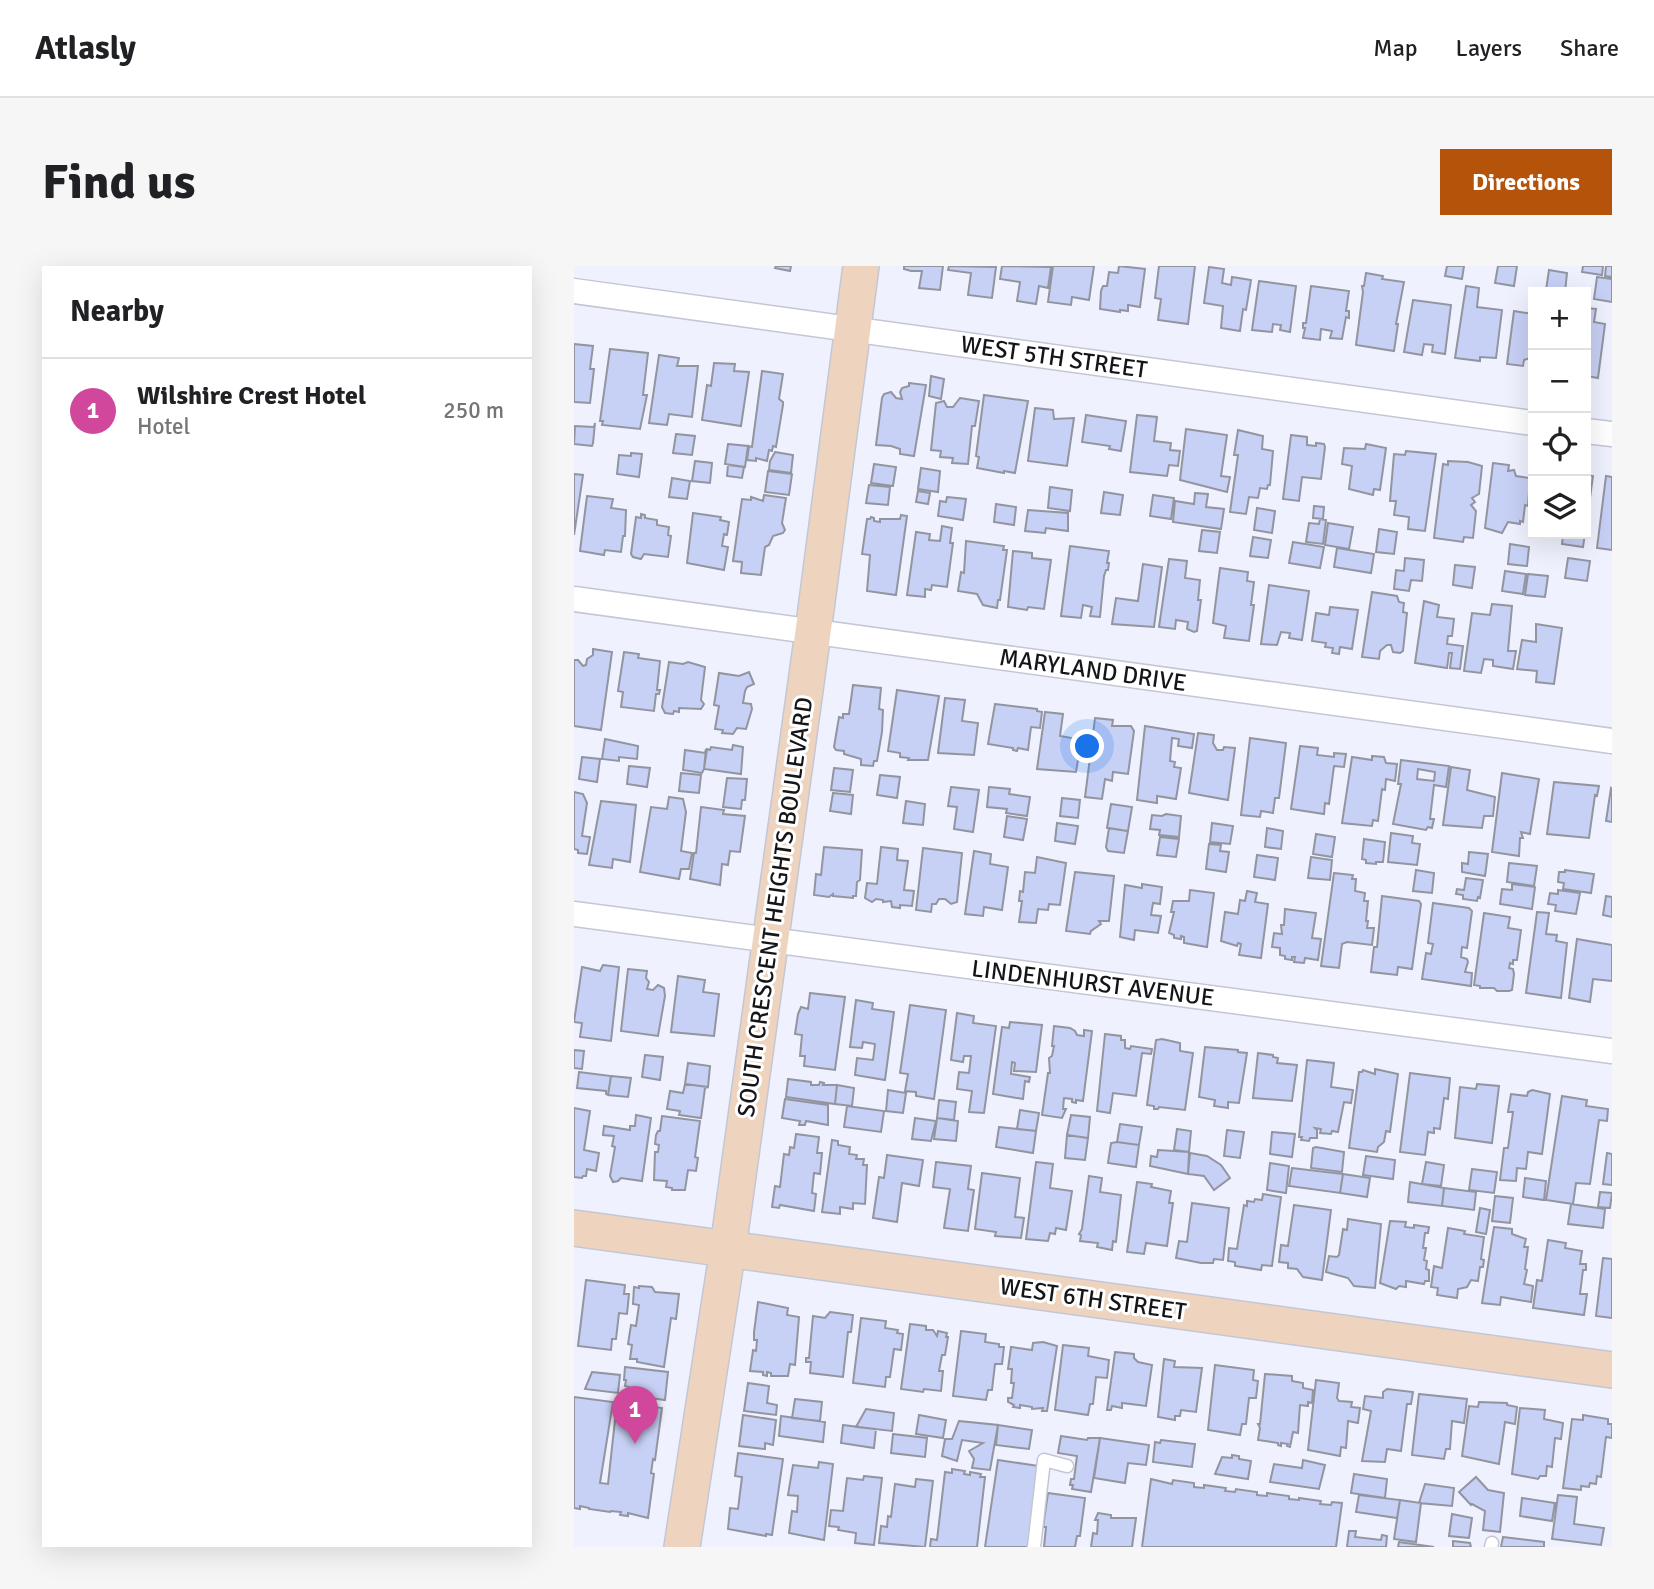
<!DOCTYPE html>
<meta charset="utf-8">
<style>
body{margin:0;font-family:Signika,sans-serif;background:#f6f6f6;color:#202124}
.controls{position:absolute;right:21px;top:21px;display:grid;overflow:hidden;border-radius:0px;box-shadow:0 7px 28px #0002}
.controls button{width:63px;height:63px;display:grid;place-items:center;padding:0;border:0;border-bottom:2px solid #e0e0e0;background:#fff;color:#202124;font:35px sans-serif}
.you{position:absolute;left:514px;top:481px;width:24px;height:24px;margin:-18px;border:5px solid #fff;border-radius:50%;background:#1a73e8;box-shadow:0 0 0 10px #1a73e833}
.badge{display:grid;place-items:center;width:46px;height:46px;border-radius:50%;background:#b45309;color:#fff;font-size:23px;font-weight:700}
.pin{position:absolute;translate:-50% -58px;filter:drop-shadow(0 2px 4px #0008)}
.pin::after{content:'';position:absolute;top:37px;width:24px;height:21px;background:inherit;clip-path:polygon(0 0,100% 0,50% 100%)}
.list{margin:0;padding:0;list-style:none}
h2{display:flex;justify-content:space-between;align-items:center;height:91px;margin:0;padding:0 28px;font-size:30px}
h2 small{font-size:23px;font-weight:400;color:#757577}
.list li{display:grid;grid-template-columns:46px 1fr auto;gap:21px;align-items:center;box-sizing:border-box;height:105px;padding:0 28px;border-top:2px solid #e0e0e0}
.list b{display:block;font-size:26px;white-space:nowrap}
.list p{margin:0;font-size:23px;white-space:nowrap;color:#757577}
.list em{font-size:23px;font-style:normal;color:#757577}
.icon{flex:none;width:38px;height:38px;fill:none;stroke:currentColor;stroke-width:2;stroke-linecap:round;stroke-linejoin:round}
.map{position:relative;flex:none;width:1038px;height:1281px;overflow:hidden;border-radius:0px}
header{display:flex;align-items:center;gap:42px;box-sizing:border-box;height:98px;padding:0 35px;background:#fff;border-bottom:2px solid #e0e0e0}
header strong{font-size:33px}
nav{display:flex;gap:38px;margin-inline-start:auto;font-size:24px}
.intro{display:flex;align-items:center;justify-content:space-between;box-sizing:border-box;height:168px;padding:0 42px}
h1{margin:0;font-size:49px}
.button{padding:18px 32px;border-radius:0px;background:#b45309;color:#fff;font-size:24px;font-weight:700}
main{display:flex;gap:42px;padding:0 42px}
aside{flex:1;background:#fff;border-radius:0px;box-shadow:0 7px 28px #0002}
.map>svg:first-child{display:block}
</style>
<header>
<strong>Atlasly</strong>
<nav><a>Map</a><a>Layers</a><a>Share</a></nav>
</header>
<div class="intro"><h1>Find us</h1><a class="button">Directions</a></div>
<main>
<aside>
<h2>Nearby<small></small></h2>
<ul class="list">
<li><span class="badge" style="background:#d1479c">1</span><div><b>Wilshire Crest Hotel</b><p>Hotel</p></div><em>250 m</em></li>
</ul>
</aside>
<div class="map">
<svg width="1038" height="1281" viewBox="0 0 1038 1281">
<rect width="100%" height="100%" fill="#eff2fe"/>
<!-- building -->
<path fill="#c7d0f5" stroke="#9295a0" stroke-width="2" fill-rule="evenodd" d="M 202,0 L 217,0 L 216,5 L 201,2 Z
M 330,0 L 369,0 L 366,24 L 345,22 L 348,5 L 337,5 L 330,3 Z
M 375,0 L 422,1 L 418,32 L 394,29 L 397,7 L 374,4 Z
M 428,0 L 477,1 L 474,22 L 465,20 L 462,38 L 443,35 L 446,16 L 426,13 Z
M 479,0 L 520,0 L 515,34 L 498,31 L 497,39 L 474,36 Z
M 545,0 L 571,3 L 566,41 L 554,39 L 554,45 L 546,44 L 546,46 L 526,43 L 527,25 L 529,20 L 533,20 L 535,6 L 544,7 Z
M 585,0 L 621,0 L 614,58 L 584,54 L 587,33 L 581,32 Z
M 873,0 L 890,0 L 888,13 L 871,10 Z
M 924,0 L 943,0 L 940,20 L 921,17 Z
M 1009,0 L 1029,0 L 1028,9 L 1008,6 Z
M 1032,0 L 1038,0 L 1038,11 L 1031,10 Z
M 635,1 L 650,3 L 648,17 L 657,19 L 658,11 L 677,14 L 672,44 L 669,43 L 666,65 L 647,62 L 649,40 L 630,37 Z
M 975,4 L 993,7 L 991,26 L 972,24 Z
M 792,7 L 809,10 L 808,13 L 830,16 L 822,58 L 824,58 L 820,85 L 782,79 L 789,26 L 788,20 L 790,20 Z
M 1023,11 L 1038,13 L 1038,36 L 1020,33 Z
M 685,15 L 722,20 L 716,66 L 706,64 L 707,59 L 699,58 L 698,66 L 678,64 Z
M 737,20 L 775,25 L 772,45 L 775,45 L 775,52 L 772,51 L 768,73 L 756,72 L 758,65 L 747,63 L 746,74 L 729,72 L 731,62 L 729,62 L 729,57 L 732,57 Z
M 892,20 L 905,22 L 903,41 L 928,44 L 922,92 L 906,91 L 906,95 L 881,92 Z
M 839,34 L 877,39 L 871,88 L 858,86 L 859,79 L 850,78 L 848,89 L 830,86 Z
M 1012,42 L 1022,43 L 1020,56 L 1031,58 L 1024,112 L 1012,110 Z
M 940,45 L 959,48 L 959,91 L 950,94 L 949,100 L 933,98 Z
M 0,78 L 19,80 L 16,103 L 20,103 L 16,137 L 0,136 Z
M 36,83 L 74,87 L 69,129 L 73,129 L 66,163 L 28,159 L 29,155 L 26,155 Z
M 85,89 L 105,92 L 103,100 L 124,100 L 118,151 L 95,148 L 93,159 L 75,157 Z
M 140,97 L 161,98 L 160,105 L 175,106 L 167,160 L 128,154 L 133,119 L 137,120 Z
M 188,105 L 209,108 L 205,133 L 209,136 L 209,139 L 202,181 L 199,180 L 198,185 L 195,184 L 193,195 L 182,192 L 182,195 L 173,194 L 175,180 L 178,181 Z
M 357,110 L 370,113 L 367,133 L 355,130 Z
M 335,117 L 352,119 L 340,190 L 326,188 L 326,183 L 317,180 L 302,179 L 308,132 L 310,128 L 317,126 L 322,132 L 328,133 L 326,126 L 328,122 L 335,120 Z
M 410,129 L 454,135 L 441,207 L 430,205 L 430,207 L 403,202 L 405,191 L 402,190 Z
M 386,132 L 405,135 L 401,160 L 398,160 L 394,198 L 378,197 L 379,192 L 366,191 L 367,185 L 357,184 L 362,137 L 370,135 L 373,141 L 379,141 Z
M 461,142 L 479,144 L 480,153 L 500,152 L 493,200 L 454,195 Z
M 512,149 L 552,155 L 547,185 L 535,183 L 536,180 L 508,176 Z
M 563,149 L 583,151 L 580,175 L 597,177 L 596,184 L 606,185 L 604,200 L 595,199 L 593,210 L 556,206 Z
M 21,157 L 19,177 L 18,180 L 0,178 L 1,160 L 20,161 Z
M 612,163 L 653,169 L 647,210 L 656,211 L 653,226 L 606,214 Z
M 664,164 L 689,170 L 688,183 L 699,185 L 696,219 L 694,219 L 693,223 L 686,222 L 684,232 L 675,231 L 672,248 L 656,246 L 664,189 L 660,189 Z
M 102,168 L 121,170 L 118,189 L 99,187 Z
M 717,169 L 733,171 L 733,179 L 742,180 L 742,177 L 750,178 L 751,181 L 747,213 L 728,211 L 725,235 L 709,233 Z
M 154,178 L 174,180 L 171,201 L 151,198 Z
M 792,178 L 812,182 L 806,224 L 800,223 L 799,229 L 775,223 L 778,200 L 768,198 L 770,182 L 791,183 Z
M 832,185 L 862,188 L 851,265 L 834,263 L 835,251 L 820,249 L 822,235 L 816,235 L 820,188 L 831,189 Z
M 201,186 L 219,189 L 217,207 L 195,204 L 196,195 Z
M 57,187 L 68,188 L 65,211 L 43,208 L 45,189 L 57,190 Z
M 121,195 L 138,197 L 136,217 L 118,215 Z
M 874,195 L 894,196 L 908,200 L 905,228 L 898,232 L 901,236 L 897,239 L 902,245 L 899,272 L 890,271 L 889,276 L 860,272 L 869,198 L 874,199 Z
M 919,197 L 935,199 L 934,205 L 940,204 L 942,210 L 956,212 L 954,240 L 951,239 L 949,256 L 946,255 L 946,258 L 934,256 L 928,267 L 911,262 Z
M 300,198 L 322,201 L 319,220 L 297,217 Z
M 154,199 L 170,201 L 168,212 L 153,210 Z
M 347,202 L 366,205 L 364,226 L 344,223 Z
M 194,205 L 218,208 L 215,229 L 191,226 Z
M 0,208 L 9,209 L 0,269 Z
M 1012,209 L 1019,210 L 1012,261 Z
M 1032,210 L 1038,211 L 1038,284 L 1023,282 Z
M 98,212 L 116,215 L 113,233 L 95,231 Z
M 295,219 L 316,221 L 314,239 L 292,237 Z
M 476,221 L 498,224 L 496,245 L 474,242 Z
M 344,225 L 356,227 L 354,238 L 342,236 Z
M 530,226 L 549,229 L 546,249 L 527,247 Z
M 621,227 L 634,228 L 632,241 L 650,243 L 647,263 L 599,256 L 601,235 L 620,238 Z
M 190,229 L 212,232 L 208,257 L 211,264 L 209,267 L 199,270 L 195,279 L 191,281 L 187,309 L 167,307 L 168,296 L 159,295 L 168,233 L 177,234 L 177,231 L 189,235 Z
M 579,229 L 600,232 L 597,253 L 576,250 Z
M 13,230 L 39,233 L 37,242 L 52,244 L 51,270 L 49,270 L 47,286 L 31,284 L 30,289 L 6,285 Z
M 373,231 L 392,233 L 389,254 L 364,250 L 366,235 L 372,236 Z
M 422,238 L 442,241 L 440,259 L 420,256 Z
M 740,240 L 750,241 L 749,253 L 739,252 Z
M 683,242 L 701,245 L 698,267 L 680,264 Z
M 454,244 L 494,247 L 494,265 L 472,262 L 471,267 L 451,265 Z
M 119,247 L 147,251 L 146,254 L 155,256 L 153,269 L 150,268 L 148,280 L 154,281 L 150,304 L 113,297 Z
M 67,248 L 71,249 L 71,252 L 83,254 L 83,259 L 95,261 L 94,269 L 97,270 L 94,291 L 70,288 L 67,293 L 59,291 L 57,288 L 62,251 L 67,252 Z
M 327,249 L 333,250 L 322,329 L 293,325 L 296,289 L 288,288 L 293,253 L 296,253 L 297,251 L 300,252 L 300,255 L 306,256 L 306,253 L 326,253 Z
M 746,253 L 752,254 L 749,278 L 732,276 L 735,257 L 745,258 Z
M 754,257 L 779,261 L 775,283 L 751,279 Z
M 368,260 L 378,262 L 376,277 L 379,277 L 373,321 L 358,319 L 357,324 L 351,323 L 351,331 L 333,329 L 342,266 L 356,268 L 355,274 L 366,275 Z
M 805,263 L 823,266 L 820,288 L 802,286 Z
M 628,264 L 646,266 L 643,287 L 625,285 Z
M 968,268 L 1011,268 L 1009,281 L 988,278 L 989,270 Z
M 679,271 L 697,274 L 694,292 L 676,290 Z
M 392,275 L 430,280 L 429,284 L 433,284 L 426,334 L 424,334 L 423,342 L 409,339 L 403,328 L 384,325 L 387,306 L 390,307 Z
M 719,276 L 750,281 L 746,302 L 715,297 Z
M 936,278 L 955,281 L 953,300 L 934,298 Z
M 496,280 L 535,285 L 533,297 L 535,297 L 534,304 L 532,304 L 530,310 L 526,351 L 516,350 L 518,341 L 509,339 L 507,352 L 487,350 Z
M 763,282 L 800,288 L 797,307 L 760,301 Z
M 439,285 L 458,287 L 458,292 L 477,294 L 470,343 L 454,341 L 453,344 L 434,341 Z
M 831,292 L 850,294 L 848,315 L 837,314 L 835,325 L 820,323 L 822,304 L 830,305 Z
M 994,292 L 1016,295 L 1013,315 L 991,312 Z
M 595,293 L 613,295 L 611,312 L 626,314 L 624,334 L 627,334 L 623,365 L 620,366 L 613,363 L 614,356 L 602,354 L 601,363 L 585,361 Z
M 569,298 L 588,301 L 580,361 L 538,358 L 542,332 L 564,335 Z
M 881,299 L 901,301 L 898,322 L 879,319 Z
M 646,302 L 674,306 L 673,315 L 680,316 L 677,339 L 680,339 L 675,375 L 650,372 L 652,360 L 639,357 Z
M 931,305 L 952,308 L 949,328 L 928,325 Z
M 954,308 L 974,310 L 971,331 L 951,329 Z
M 695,319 L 735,325 L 728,374 L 715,372 L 716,367 L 707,366 L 703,379 L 687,378 Z
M 798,326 L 823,330 L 825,336 L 830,337 L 829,346 L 833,347 L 829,385 L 826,387 L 819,386 L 817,379 L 813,379 L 806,385 L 805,393 L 788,391 Z
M 850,335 L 865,339 L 863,351 L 880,353 L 878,370 L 874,370 L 873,378 L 889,380 L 886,403 L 876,402 L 878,387 L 875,387 L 873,402 L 841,397 Z
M 918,338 L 938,340 L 934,385 L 942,385 L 939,403 L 919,400 L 919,394 L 910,393 L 907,407 L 890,405 L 898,347 L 916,349 Z
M 756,341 L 784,344 L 778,383 L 766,381 L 765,388 L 758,387 L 759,382 L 751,381 L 752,377 L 738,375 L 742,347 L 755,349 Z
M 962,358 L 988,362 L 980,418 L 962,416 L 963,405 L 943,403 L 948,374 L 962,376 Z
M 19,383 L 38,386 L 27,464 L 0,460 L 0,394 L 4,394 L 9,400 L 12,399 L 13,393 L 19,389 Z
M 50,386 L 65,388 L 64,392 L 86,395 L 83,424 L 86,424 L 85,428 L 82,428 L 80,445 L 47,441 L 49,426 L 44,425 Z
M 95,396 L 109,398 L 114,396 L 131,401 L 127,434 L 130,438 L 127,443 L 105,442 L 105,446 L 100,445 L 99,448 L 91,447 L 88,441 Z
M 175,406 L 180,418 L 173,421 L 171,425 L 169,437 L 177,438 L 178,443 L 172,463 L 163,462 L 159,468 L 148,467 L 149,464 L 141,463 L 145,440 L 140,439 L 145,407 L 165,410 Z
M 279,419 L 307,422 L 305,443 L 309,444 L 308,466 L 303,495 L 300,495 L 299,500 L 287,499 L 287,493 L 270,488 L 270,485 L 262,484 L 260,481 L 265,451 L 269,452 L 269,448 L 275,448 Z
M 323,424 L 365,430 L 354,494 L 334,494 L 335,492 L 326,491 L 326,487 L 314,485 Z
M 371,432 L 391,434 L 388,455 L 404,457 L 400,489 L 364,487 Z
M 421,438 L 463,443 L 463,445 L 468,446 L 466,462 L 457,461 L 454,484 L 444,482 L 443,485 L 439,484 L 439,482 L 414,478 Z
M 471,446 L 489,448 L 486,470 L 515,475 L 513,495 L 504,494 L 502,506 L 463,503 Z
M 521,452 L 539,454 L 538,460 L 557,460 L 560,465 L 554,508 L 539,506 L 538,515 L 531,513 L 528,533 L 511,531 Z
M 571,460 L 620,468 L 618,482 L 604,480 L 605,473 L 598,472 L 596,495 L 601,496 L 600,501 L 607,502 L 602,533 L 583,530 L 583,537 L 563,534 Z
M 624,467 L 640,469 L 639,477 L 643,484 L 649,484 L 650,481 L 661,482 L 654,534 L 615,527 Z
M 676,472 L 712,477 L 705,532 L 701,532 L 699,547 L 687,545 L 686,551 L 667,549 Z
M 31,473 L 64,480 L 63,493 L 45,491 L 45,495 L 28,493 Z
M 159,479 L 169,481 L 167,508 L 130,503 L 133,483 L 136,484 L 137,481 L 158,484 Z
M 726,480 L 744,482 L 743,489 L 760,491 L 760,487 L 772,488 L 770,501 L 760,500 L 755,538 L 751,537 L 750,548 L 717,543 Z
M 132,483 L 130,503 L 128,507 L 109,504 L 111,484 L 131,487 Z
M 798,490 L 810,491 L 812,497 L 823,498 L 821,515 L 812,513 L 811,524 L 808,523 L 804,555 L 799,554 L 798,560 L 768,557 L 778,491 L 798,494 Z
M 8,491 L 26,493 L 23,516 L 5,513 Z
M 827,494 L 875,500 L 872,521 L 860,519 L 856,553 L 860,553 L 858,562 L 854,561 L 852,564 L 819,558 L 827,518 L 824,518 ZM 844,503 L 861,506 L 860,515 L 843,513 Z
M 55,500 L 76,502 L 73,521 L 53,518 Z
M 877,501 L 896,504 L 893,524 L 921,531 L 919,550 L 910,550 L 908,562 L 869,559 Z
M 260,502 L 279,504 L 276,526 L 257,524 Z
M 107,507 L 127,509 L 125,527 L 105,525 Z
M 928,507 L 965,513 L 956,568 L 947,566 L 949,572 L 946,572 L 945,590 L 918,586 Z
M 306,509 L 326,511 L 323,532 L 303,529 Z
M 153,512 L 173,513 L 171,534 L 168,534 L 167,543 L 149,541 Z
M 980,516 L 1025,520 L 1023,530 L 1021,529 L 1015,572 L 973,568 Z
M 377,521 L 405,524 L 399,566 L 380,563 L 383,541 L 374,540 Z
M 415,521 L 436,523 L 435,528 L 456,531 L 453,550 L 432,547 L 433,543 L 413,541 Z
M 1037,522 L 1038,523 L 1038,556 L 1032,555 Z
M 0,526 L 9,528 L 13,537 L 8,570 L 16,571 L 13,588 L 4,587 L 4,584 L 0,583 Z
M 259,527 L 279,529 L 277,548 L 256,545 Z
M 95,531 L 109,533 L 112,546 L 107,585 L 118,587 L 115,603 L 107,603 L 105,613 L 66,606 L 77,541 L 93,543 Z
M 488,532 L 506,534 L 504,552 L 486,550 Z
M 27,535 L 62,539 L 56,596 L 39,593 L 38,602 L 15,599 Z
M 332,535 L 351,538 L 349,559 L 329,557 Z
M 537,538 L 558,541 L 554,565 L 533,562 Z
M 127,541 L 150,544 L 149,548 L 171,550 L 166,586 L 156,585 L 154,599 L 148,598 L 146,619 L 116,613 L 120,587 L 122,587 Z
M 592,548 L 607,550 L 605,571 L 585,569 L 586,564 L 576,563 L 578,549 L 588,550 Z
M 433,550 L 453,553 L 449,574 L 430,571 Z
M 483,557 L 504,560 L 501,578 L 481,575 Z
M 638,557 L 659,560 L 656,578 L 636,576 Z
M 535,562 L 554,565 L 550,587 L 534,585 L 532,581 Z
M 693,562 L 709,565 L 707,583 L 691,581 Z
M 817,567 L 839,570 L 838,577 L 846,578 L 843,599 L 814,596 Z
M 742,568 L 761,571 L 758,591 L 739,588 Z
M 586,571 L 605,573 L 602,591 L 583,589 Z
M 790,573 L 811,576 L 809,596 L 802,596 L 802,598 L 792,597 L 792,594 L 788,593 Z
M 635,578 L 647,579 L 646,585 L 655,586 L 652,606 L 632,603 Z
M 250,581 L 288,584 L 286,614 L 283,616 L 282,630 L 279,630 L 279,632 L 259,630 L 259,628 L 255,631 L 240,629 L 242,608 L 247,609 Z
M 307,581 L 324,583 L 323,594 L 334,595 L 330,624 L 340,625 L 338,640 L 326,639 L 326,642 L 318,641 L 317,635 L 309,636 L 309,634 L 302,633 L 298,636 L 291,632 L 293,617 L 303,618 Z
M 349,582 L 388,587 L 383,636 L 377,638 L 371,633 L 365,633 L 362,638 L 358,638 L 357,646 L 342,644 Z
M 400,585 L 417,588 L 416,598 L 434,601 L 428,644 L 410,641 L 409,650 L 391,648 Z
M 895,586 L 914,588 L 911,610 L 888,606 L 888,597 L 894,598 Z
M 683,589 L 704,592 L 701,614 L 680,611 Z
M 463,591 L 492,597 L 486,639 L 475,638 L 474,644 L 464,643 L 462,657 L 445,656 L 448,635 L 445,635 L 446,625 L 449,626 L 451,606 L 461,607 Z
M 737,591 L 758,594 L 756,614 L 734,612 Z
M 935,597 L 963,600 L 960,620 L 933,616 Z
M 842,604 L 860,607 L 858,627 L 839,625 Z
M 991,604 L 1020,608 L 1017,627 L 989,623 L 990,617 L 984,616 L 985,606 L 991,606 Z
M 501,606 L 540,610 L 535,655 L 525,655 L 527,658 L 517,665 L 516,668 L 492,665 Z
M 760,607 L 779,609 L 778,613 L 782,613 L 781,625 L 791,627 L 790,635 L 794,635 L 792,655 L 794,655 L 793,662 L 800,662 L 798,679 L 773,676 L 768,678 L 765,702 L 747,700 Z
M 892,612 L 909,614 L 906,632 L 904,631 L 903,635 L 889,633 L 889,629 L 882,628 L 883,623 L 890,624 Z
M 568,618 L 588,621 L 586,638 L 579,637 L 577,649 L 587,650 L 584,667 L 561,664 L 560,674 L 546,671 L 551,619 L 568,622 Z
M 938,618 L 961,621 L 958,643 L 926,638 L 928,623 L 938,624 Z
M 616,624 L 640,627 L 633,681 L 610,677 L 610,671 L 607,670 L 607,673 L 600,672 L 600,669 L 595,667 L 600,646 L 597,646 L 599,635 L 615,635 Z
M 984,624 L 1006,627 L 1002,648 L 981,645 L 982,639 L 974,638 L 976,627 L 984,628 Z
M 673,625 L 683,627 L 681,636 L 694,638 L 687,692 L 665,689 L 667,678 L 664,677 L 663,680 L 647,675 L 651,646 L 664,648 L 666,634 L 671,635 Z
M 808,630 L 845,635 L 847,638 L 838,703 L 824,701 L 823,709 L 797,706 L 800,681 L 803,681 Z
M 1032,630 L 1038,631 L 1038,651 L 1029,649 Z
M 859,637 L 895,642 L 898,645 L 893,682 L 888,681 L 887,691 L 893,693 L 894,696 L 891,706 L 898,707 L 897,720 L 848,713 L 852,687 L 857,688 L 859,678 L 854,677 Z
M 711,643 L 742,647 L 738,672 L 747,673 L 744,694 L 731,692 L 730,697 L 720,696 L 721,691 L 718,691 L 718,694 L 711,693 L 711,690 L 706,689 L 706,682 L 698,681 L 700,667 L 708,668 L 707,659 L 710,659 Z
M 963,646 L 975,647 L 972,668 L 983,669 L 982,675 L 993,677 L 987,732 L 952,727 Z
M 910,647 L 936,651 L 934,662 L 947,664 L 943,694 L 939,694 L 939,698 L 936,697 L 935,702 L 939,703 L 940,708 L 938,724 L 935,725 L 923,725 L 920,722 L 906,722 L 906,720 L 900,719 Z
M 1003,673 L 1038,679 L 1038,715 L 1019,713 L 1016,736 L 995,732 Z
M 29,699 L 45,701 L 37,775 L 6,771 L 8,757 L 0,756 L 8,701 L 26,705 Z
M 54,703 L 73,705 L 72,712 L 75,716 L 73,723 L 79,724 L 84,719 L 90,722 L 91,730 L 84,770 L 47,765 Z
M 104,710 L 131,714 L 129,726 L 145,728 L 140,770 L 97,766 Z
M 236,727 L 271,731 L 261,804 L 230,800 L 231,790 L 226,790 L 228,769 L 221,768 L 224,748 L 227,741 L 234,743 Z
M 282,734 L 299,737 L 298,743 L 320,746 L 311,814 L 281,809 L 283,792 L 299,794 L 301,778 L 289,776 L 288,782 L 276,781 Z
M 336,739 L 372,744 L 360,833 L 342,830 L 342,826 L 331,825 L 334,808 L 326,807 Z
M 383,747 L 400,750 L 399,757 L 422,760 L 410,847 L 395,846 L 398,825 L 383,823 L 385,806 L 395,807 L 397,790 L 390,790 L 389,796 L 377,794 Z
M 436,756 L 468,759 L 462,806 L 440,805 L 441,797 L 438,796 L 437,808 L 456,811 L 455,816 L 451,815 L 449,833 L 419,828 L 428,761 L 435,762 Z
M 480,760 L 496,762 L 501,765 L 503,769 L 510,770 L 510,764 L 518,765 L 509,835 L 502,834 L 502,837 L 498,836 L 498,833 L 490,832 L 489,843 L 492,843 L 488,852 L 468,849 L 474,807 L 476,807 L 475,792 L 478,790 L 480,780 L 478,780 Z
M 531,768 L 547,770 L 547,774 L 551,774 L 551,782 L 556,783 L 557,780 L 578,783 L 577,788 L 568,787 L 562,830 L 539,827 L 536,847 L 523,845 Z
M 588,773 L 606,777 L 606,785 L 619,787 L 611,844 L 585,841 L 584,843 L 580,843 L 580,840 L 573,839 L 582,774 Z
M 631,781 L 664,784 L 664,786 L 673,787 L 665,837 L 654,836 L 654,842 L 640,840 L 641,834 L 625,831 Z
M 0,784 L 10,785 L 8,803 L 0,802 Z
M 684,787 L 699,789 L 699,791 L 704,792 L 703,797 L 723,799 L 718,835 L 679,832 Z
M 71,789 L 89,791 L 86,814 L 68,811 Z
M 733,794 L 760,797 L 757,821 L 779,824 L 777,837 L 770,836 L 764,866 L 758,865 L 757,868 L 746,867 L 747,863 L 741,862 L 743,864 L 743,872 L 736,872 L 735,875 L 727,874 L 728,871 L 725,871 Z
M 114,797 L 136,800 L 134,821 L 111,818 Z
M 801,803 L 824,808 L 816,866 L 812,865 L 810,876 L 804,881 L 803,886 L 775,882 L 785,806 L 788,806 L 789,804 L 801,808 Z
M 5,806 L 37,810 L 34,829 L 32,828 L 32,825 L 3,822 Z
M 836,807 L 876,812 L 874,833 L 870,832 L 866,863 L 860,862 L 860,867 L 854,866 L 851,889 L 826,886 Z
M 37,810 L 57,812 L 54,831 L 34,829 Z
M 214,813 L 237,816 L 237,819 L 245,819 L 246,816 L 250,817 L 249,819 L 263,819 L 261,838 L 212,831 Z
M 111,818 L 134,821 L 131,822 L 127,852 L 105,849 L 106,845 L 93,843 L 96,825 L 109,827 Z
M 903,818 L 925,820 L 918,877 L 881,872 L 886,821 L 902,823 Z
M 263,819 L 280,822 L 278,840 L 261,838 Z
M 314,824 L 332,827 L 329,847 L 312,845 Z
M 958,824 L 976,828 L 968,888 L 954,886 L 952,903 L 943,902 L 942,915 L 926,914 L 930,882 L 934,882 L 939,846 L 934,846 L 937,828 L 953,830 L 954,826 Z
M 988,830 L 1013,834 L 1012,840 L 1034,843 L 1033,855 L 1025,854 L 1016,918 L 1002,917 L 999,938 L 972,934 Z
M 211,833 L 254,839 L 254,859 L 232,855 L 231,859 L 225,859 L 226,855 L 208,852 Z
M 365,834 L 382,836 L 380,854 L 363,852 Z
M 273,840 L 310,845 L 307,866 L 270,861 Z
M 0,842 L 16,845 L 10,884 L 25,887 L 22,905 L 13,903 L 12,910 L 9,910 L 8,912 L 0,911 Z
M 446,844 L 465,847 L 462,865 L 443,863 Z
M 62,849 L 77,852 L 68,915 L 47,912 L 44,915 L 39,916 L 36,910 L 41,881 L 38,880 L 40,870 L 29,869 L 30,860 L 56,864 L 56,860 L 61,860 Z
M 497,849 L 516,851 L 514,872 L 493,869 Z
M 88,850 L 126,855 L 121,891 L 124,892 L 122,905 L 114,904 L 111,924 L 98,924 L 98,922 L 92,921 L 93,915 L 80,914 L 81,886 L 84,886 L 85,879 L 81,878 L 82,869 L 84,865 L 86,865 Z
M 341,852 L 362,855 L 357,875 L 338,873 Z
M 363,852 L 384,855 L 382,875 L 360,873 Z
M 546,858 L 568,861 L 565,879 L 543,876 Z
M 425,861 L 462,865 L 459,887 L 422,881 Z
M 603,863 L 617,865 L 615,886 L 600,884 Z
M 653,864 L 670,866 L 666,892 L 650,890 Z
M 698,866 L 721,868 L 718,891 L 696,888 Z
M 222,868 L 245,871 L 243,887 L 248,887 L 246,908 L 240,907 L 238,927 L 242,928 L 240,945 L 206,939 L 205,942 L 198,941 L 201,920 L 206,921 L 210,888 L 215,889 L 216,881 L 220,882 Z
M 493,869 L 514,872 L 511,894 L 491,892 Z
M 258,874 L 264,875 L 264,879 L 276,881 L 275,888 L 283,889 L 282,893 L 290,893 L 289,899 L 293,899 L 291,938 L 279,937 L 279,943 L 266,941 L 266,948 L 248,946 Z
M 543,876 L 565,879 L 562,901 L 534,897 L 537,877 Z
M 742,881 L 770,886 L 768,906 L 737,902 L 739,882 Z
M 584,884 L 615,886 L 614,908 L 576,900 L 577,890 L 583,891 Z
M 616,887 L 633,890 L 647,899 L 656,912 L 640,924 L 630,910 L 614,908 Z
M 1033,887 L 1038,888 L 1038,919 L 1029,918 Z
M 313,889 L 349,894 L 345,920 L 328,917 L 323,956 L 299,952 L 305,911 L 310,912 Z
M 792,890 L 821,894 L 819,913 L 789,909 Z
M 362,896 L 397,900 L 394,923 L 400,924 L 394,965 L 370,962 L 376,923 L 359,921 Z
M 462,896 L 479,898 L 476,922 L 498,925 L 492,964 L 482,962 L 481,968 L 476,967 L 474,975 L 452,973 Z
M 852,896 L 870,899 L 867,920 L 848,918 Z
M 696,897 L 715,900 L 712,927 L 693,924 Z
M 718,902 L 769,908 L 766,927 L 715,920 Z
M 898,903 L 923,906 L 920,927 L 895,924 Z
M 408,907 L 446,912 L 441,951 L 450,952 L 447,972 L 421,970 L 422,966 L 401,963 Z
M 769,908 L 796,912 L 793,931 L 766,927 Z
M 515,910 L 528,912 L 526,926 L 547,929 L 542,976 L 539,975 L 538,984 L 523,981 L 524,977 L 506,975 L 507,969 L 505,968 L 508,963 Z
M 951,912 L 972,915 L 970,934 L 949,931 Z
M 563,916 L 578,918 L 577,921 L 597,925 L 595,937 L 599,937 L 593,980 L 572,977 L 570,988 L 553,986 Z
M 836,916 L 870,922 L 868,940 L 834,936 Z
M 870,922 L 902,926 L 900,944 L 868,940 Z
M 1026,926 L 1038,927 L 1036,942 L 1024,941 Z
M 689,928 L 707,931 L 698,1000 L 688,999 L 687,1004 L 661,1000 L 661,996 L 654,995 L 655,982 L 663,983 L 670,939 L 673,940 L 673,935 L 680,936 L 681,933 L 688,934 Z
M 921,930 L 939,932 L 936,957 L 918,955 Z
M 618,937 L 655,942 L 649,994 L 640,993 L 639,997 L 627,997 L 602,992 L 605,975 L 613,976 Z
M 997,938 L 1031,943 L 1029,962 L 994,958 Z
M 720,939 L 757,944 L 748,1014 L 729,1011 L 723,1003 L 714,1002 L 714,997 L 705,996 L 707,979 L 714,980 Z
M 906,942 L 916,944 L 912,968 L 902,966 Z
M 774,953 L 807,958 L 801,1022 L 780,1020 L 774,1012 L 752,1006 L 755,990 L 763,991 L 765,989 L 769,963 L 773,964 Z
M 816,955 L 832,956 L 831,961 L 840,962 L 840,959 L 855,961 L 854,967 L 851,967 L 849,982 L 852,982 L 850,994 L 853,995 L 852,1003 L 855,1004 L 855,1015 L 851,1015 L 850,1018 L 832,1015 L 832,1021 L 825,1020 L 822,1023 L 806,1017 Z
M 920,961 L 938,963 L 938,968 L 952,973 L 950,981 L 954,981 L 951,1003 L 953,1004 L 950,1018 L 959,1020 L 957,1036 L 927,1031 L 926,1039 L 908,1037 Z
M 874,962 L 891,965 L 890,968 L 910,971 L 907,993 L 910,994 L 909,1001 L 906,1001 L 904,1015 L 897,1014 L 893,1021 L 884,1023 L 883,1032 L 863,1029 L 864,1022 L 857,1021 L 860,1000 L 868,1002 Z
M 974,974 L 992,977 L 991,982 L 1008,985 L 1006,998 L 1012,998 L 1012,1004 L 1009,1004 L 1006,1028 L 1013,1028 L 1010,1049 L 959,1042 L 963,1014 L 968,1015 Z
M 1029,992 L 1038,993 L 1038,1052 L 1022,1050 Z
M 12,1014 L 51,1019 L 50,1028 L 55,1028 L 53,1048 L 45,1047 L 42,1073 L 38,1073 L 37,1084 L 4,1080 Z
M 65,1020 L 78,1021 L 81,1026 L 105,1028 L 102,1053 L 97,1052 L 90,1101 L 63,1096 L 63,1093 L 56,1093 L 58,1079 L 54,1078 L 57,1059 L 62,1060 L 65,1039 L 59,1038 L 60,1021 L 65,1022 Z
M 184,1036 L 214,1042 L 213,1049 L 225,1051 L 221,1099 L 216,1098 L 214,1110 L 197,1110 L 197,1107 L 193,1106 L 193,1110 L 189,1109 L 189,1106 L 176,1105 L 179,1084 L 182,1085 L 183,1074 L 180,1074 L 180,1066 Z
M 256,1046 L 279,1049 L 277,1066 L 274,1066 L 269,1111 L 236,1107 L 237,1096 L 232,1096 L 232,1092 L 235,1092 L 239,1050 L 251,1052 Z
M 287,1052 L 312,1055 L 311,1062 L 324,1064 L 323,1067 L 329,1068 L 327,1084 L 320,1083 L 316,1111 L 312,1111 L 311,1121 L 279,1117 Z
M 336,1058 L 352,1060 L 352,1064 L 359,1064 L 363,1070 L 364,1065 L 373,1067 L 372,1071 L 374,1071 L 371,1089 L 368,1089 L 365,1105 L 369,1105 L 367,1125 L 350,1123 L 349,1126 L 327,1123 Z
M 387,1065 L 412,1068 L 411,1076 L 425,1078 L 425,1081 L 430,1081 L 428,1098 L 421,1098 L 418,1124 L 414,1124 L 412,1134 L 379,1130 Z
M 469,1076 L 483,1080 L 473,1145 L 468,1145 L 469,1142 L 458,1143 L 458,1141 L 446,1139 L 446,1142 L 439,1141 L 440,1139 L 434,1136 L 434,1132 L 438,1132 L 440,1117 L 437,1117 L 438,1103 L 434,1103 L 437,1081 L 458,1084 L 459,1077 Z
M 489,1079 L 515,1082 L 514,1090 L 535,1094 L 533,1112 L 522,1111 L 519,1138 L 516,1138 L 514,1149 L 481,1144 Z
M 541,1086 L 560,1088 L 560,1092 L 564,1096 L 578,1099 L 572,1140 L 548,1137 L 548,1142 L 538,1140 L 537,1144 L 533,1144 Z
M 590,1093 L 601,1095 L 600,1101 L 628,1102 L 622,1146 L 607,1144 L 606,1150 L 601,1150 L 601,1154 L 584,1151 Z
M 641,1099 L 680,1104 L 679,1114 L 684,1115 L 682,1132 L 675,1132 L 672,1158 L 668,1158 L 666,1169 L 634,1164 Z
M 51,1101 L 94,1106 L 91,1134 L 54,1129 L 55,1121 L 51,1120 L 52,1114 L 50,1114 Z
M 18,1106 L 46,1109 L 44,1127 L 11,1123 Z
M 691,1108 L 718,1110 L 718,1115 L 729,1117 L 729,1122 L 739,1124 L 738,1137 L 734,1136 L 734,1140 L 726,1139 L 724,1167 L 719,1166 L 716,1181 L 713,1180 L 714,1178 L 707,1177 L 707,1180 L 704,1179 L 704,1177 L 684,1174 L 686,1162 L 684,1158 L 686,1158 Z
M 742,1114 L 765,1117 L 763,1132 L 765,1135 L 778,1136 L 777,1141 L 786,1142 L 784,1157 L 774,1155 L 772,1182 L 767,1181 L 766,1190 L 734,1184 Z
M 174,1117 L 195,1120 L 193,1137 L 203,1139 L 202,1149 L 170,1145 Z
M 813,1123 L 839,1126 L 837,1138 L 833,1138 L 827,1185 L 813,1183 L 811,1196 L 788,1195 L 797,1145 L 789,1143 L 791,1130 L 809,1132 L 809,1126 Z
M 845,1128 L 893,1133 L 890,1157 L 878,1155 L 876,1183 L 872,1183 L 870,1193 L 838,1189 Z
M 0,1131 L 39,1136 L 26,1217 L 34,1218 L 43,1136 L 88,1142 L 81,1194 L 79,1193 L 77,1207 L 80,1208 L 74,1252 L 54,1247 L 54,1250 L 46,1249 L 47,1246 L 37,1245 L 36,1246 L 15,1243 L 15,1242 L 6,1240 L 6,1243 L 0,1242 Z
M 221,1133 L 248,1136 L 246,1155 L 218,1152 Z
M 905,1136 L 933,1137 L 933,1139 L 943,1141 L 941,1158 L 931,1156 L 925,1198 L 888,1190 L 895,1140 L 904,1141 Z
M 946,1142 L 971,1144 L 970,1153 L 989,1157 L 987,1173 L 981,1172 L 978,1201 L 973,1200 L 972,1210 L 966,1210 L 964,1213 L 938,1208 Z
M 292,1143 L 320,1147 L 318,1165 L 282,1161 Z
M 169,1149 L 202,1154 L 199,1179 L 191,1177 L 191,1183 L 165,1180 Z
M 345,1149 L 372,1154 L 369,1172 L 342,1168 Z
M 1009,1149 L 1034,1153 L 1034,1158 L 1038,1158 L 1038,1172 L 1032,1171 L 1027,1211 L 1023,1210 L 1022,1218 L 1016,1217 L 1015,1221 L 1007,1220 L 1007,1224 L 989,1222 L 998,1153 L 1009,1154 Z
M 207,1150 L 251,1156 L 249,1176 L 205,1170 Z
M 385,1155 L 424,1159 L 416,1204 L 398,1202 L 400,1193 L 395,1185 L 409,1177 L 388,1174 L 383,1195 L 368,1190 L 371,1173 L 378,1173 Z
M 269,1159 L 302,1163 L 300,1182 L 267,1177 Z
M 424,1159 L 458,1164 L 455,1183 L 422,1179 Z
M 319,1168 L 353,1172 L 351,1191 L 317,1187 Z
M 487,1170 L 513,1174 L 514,1172 L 526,1172 L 517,1226 L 498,1223 L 499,1219 L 496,1219 L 497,1213 L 500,1213 L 503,1190 L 484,1187 Z
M 526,1172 L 575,1179 L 572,1199 L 554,1197 L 551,1217 L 520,1212 Z
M 587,1174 L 621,1178 L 618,1201 L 579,1196 L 581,1176 L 586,1177 Z
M 164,1187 L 209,1193 L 198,1269 L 192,1268 L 192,1270 L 154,1263 L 156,1242 L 164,1243 L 168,1211 L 161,1210 Z
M 658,1189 L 665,1190 L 665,1193 L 677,1195 L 674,1213 L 641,1208 L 648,1191 L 658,1192 Z
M 424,1194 L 465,1200 L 454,1281 L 411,1281 Z
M 729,1194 L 751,1199 L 745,1223 L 696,1216 L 700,1198 L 728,1202 Z
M 245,1196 L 259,1198 L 250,1274 L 215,1267 L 218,1245 L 223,1246 L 224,1230 L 214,1229 L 219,1199 L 244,1202 Z
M 378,1203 L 391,1205 L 390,1208 L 396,1209 L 396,1206 L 407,1208 L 406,1211 L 411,1211 L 403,1281 L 356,1281 L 357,1273 L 363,1274 L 371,1206 L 378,1207 Z
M 780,1208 L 813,1213 L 811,1232 L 777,1227 Z
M 290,1210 L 308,1212 L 300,1279 L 281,1277 L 282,1267 L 264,1264 L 265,1261 L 255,1260 L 257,1244 L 269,1245 L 273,1212 L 289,1214 Z
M 902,1211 L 914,1224 L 930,1227 L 926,1266 L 909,1264 L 911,1245 L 898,1238 L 897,1239 L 885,1226 Z
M 342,1213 L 359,1215 L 351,1281 L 305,1277 L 307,1260 L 313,1261 L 314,1250 L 317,1251 L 321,1218 L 341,1221 Z
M 577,1213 L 598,1218 L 599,1214 L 620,1217 L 620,1221 L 630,1222 L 630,1219 L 652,1222 L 651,1225 L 661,1226 L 662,1223 L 683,1226 L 683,1229 L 693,1230 L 693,1227 L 715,1230 L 715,1233 L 725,1234 L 725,1232 L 747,1235 L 746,1238 L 757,1239 L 758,1236 L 768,1237 L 762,1281 L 568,1281 Z
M 851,1218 L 880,1222 L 878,1240 L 845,1237 Z
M 474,1227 L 511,1232 L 506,1270 L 503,1270 L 501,1281 L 470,1281 L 472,1261 L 469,1261 Z
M 785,1229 L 826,1234 L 823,1252 L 782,1246 Z
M 984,1229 L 1003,1231 L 1000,1258 L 1030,1262 L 1027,1279 L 978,1273 Z
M 948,1232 L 981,1237 L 978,1255 L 946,1250 Z
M 826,1234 L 847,1237 L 842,1276 L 820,1273 Z
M 524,1247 L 537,1249 L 537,1252 L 562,1252 L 558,1281 L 517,1281 L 519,1267 L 523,1268 L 524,1254 L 521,1254 Z
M 878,1248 L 898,1252 L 895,1272 L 875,1270 Z
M 775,1265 L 782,1265 L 781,1271 L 807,1274 L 808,1269 L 813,1270 L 812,1281 L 773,1281 Z
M 929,1271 L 970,1276 L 970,1281 L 927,1281 Z
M 879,1275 L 896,1277 L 897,1281 L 879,1281 Z
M 825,1276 L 860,1281 L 824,1281 Z"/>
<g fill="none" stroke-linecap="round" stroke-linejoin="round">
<defs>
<path id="lane" d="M 460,1281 L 470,1194 L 493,1200
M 917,1281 L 918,1277"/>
<path id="street" d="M 0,25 L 959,157
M 1012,165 L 1038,168
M 0,333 L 1038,475
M 0,648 L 1038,785"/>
<path id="secondary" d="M 0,962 L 1038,1104
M 108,1281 L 154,982 L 239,366 L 287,0"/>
</defs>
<!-- lane casing -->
<use href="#lane" stroke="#c4c7d3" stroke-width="15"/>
<!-- street casing -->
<use href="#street" stroke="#c4c7d3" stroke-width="27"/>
<!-- secondary casing -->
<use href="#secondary" stroke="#c4c7d3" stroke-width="38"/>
<!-- lane -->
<use href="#lane" stroke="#fff" stroke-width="12"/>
<!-- street -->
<use href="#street" stroke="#fff" stroke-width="24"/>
<!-- secondary -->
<use href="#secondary" stroke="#eed4bf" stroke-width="35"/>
</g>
<g text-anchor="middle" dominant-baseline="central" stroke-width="6" stroke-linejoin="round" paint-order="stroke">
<!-- street labels -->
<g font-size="24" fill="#141519" stroke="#fff">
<text transform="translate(480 91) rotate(8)">WEST 5TH STREET</text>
<text transform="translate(519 404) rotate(8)">MARYLAND DRIVE</text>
<text transform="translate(201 641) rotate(-82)">SOUTH CRESCENT HEIGHTS BOULEVARD</text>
<text transform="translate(519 717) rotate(7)">LINDENHURST AVENUE</text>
<text transform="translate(519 1033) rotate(8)">WEST 6TH STREET</text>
</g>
</g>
</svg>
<div class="controls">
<button>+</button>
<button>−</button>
<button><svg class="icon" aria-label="locate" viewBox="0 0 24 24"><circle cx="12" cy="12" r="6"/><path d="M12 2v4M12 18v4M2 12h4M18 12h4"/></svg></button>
<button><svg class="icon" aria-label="layers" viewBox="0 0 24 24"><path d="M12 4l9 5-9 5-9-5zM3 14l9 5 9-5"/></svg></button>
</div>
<div class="you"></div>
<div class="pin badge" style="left:61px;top:1178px;background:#d1479c">1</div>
</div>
</main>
